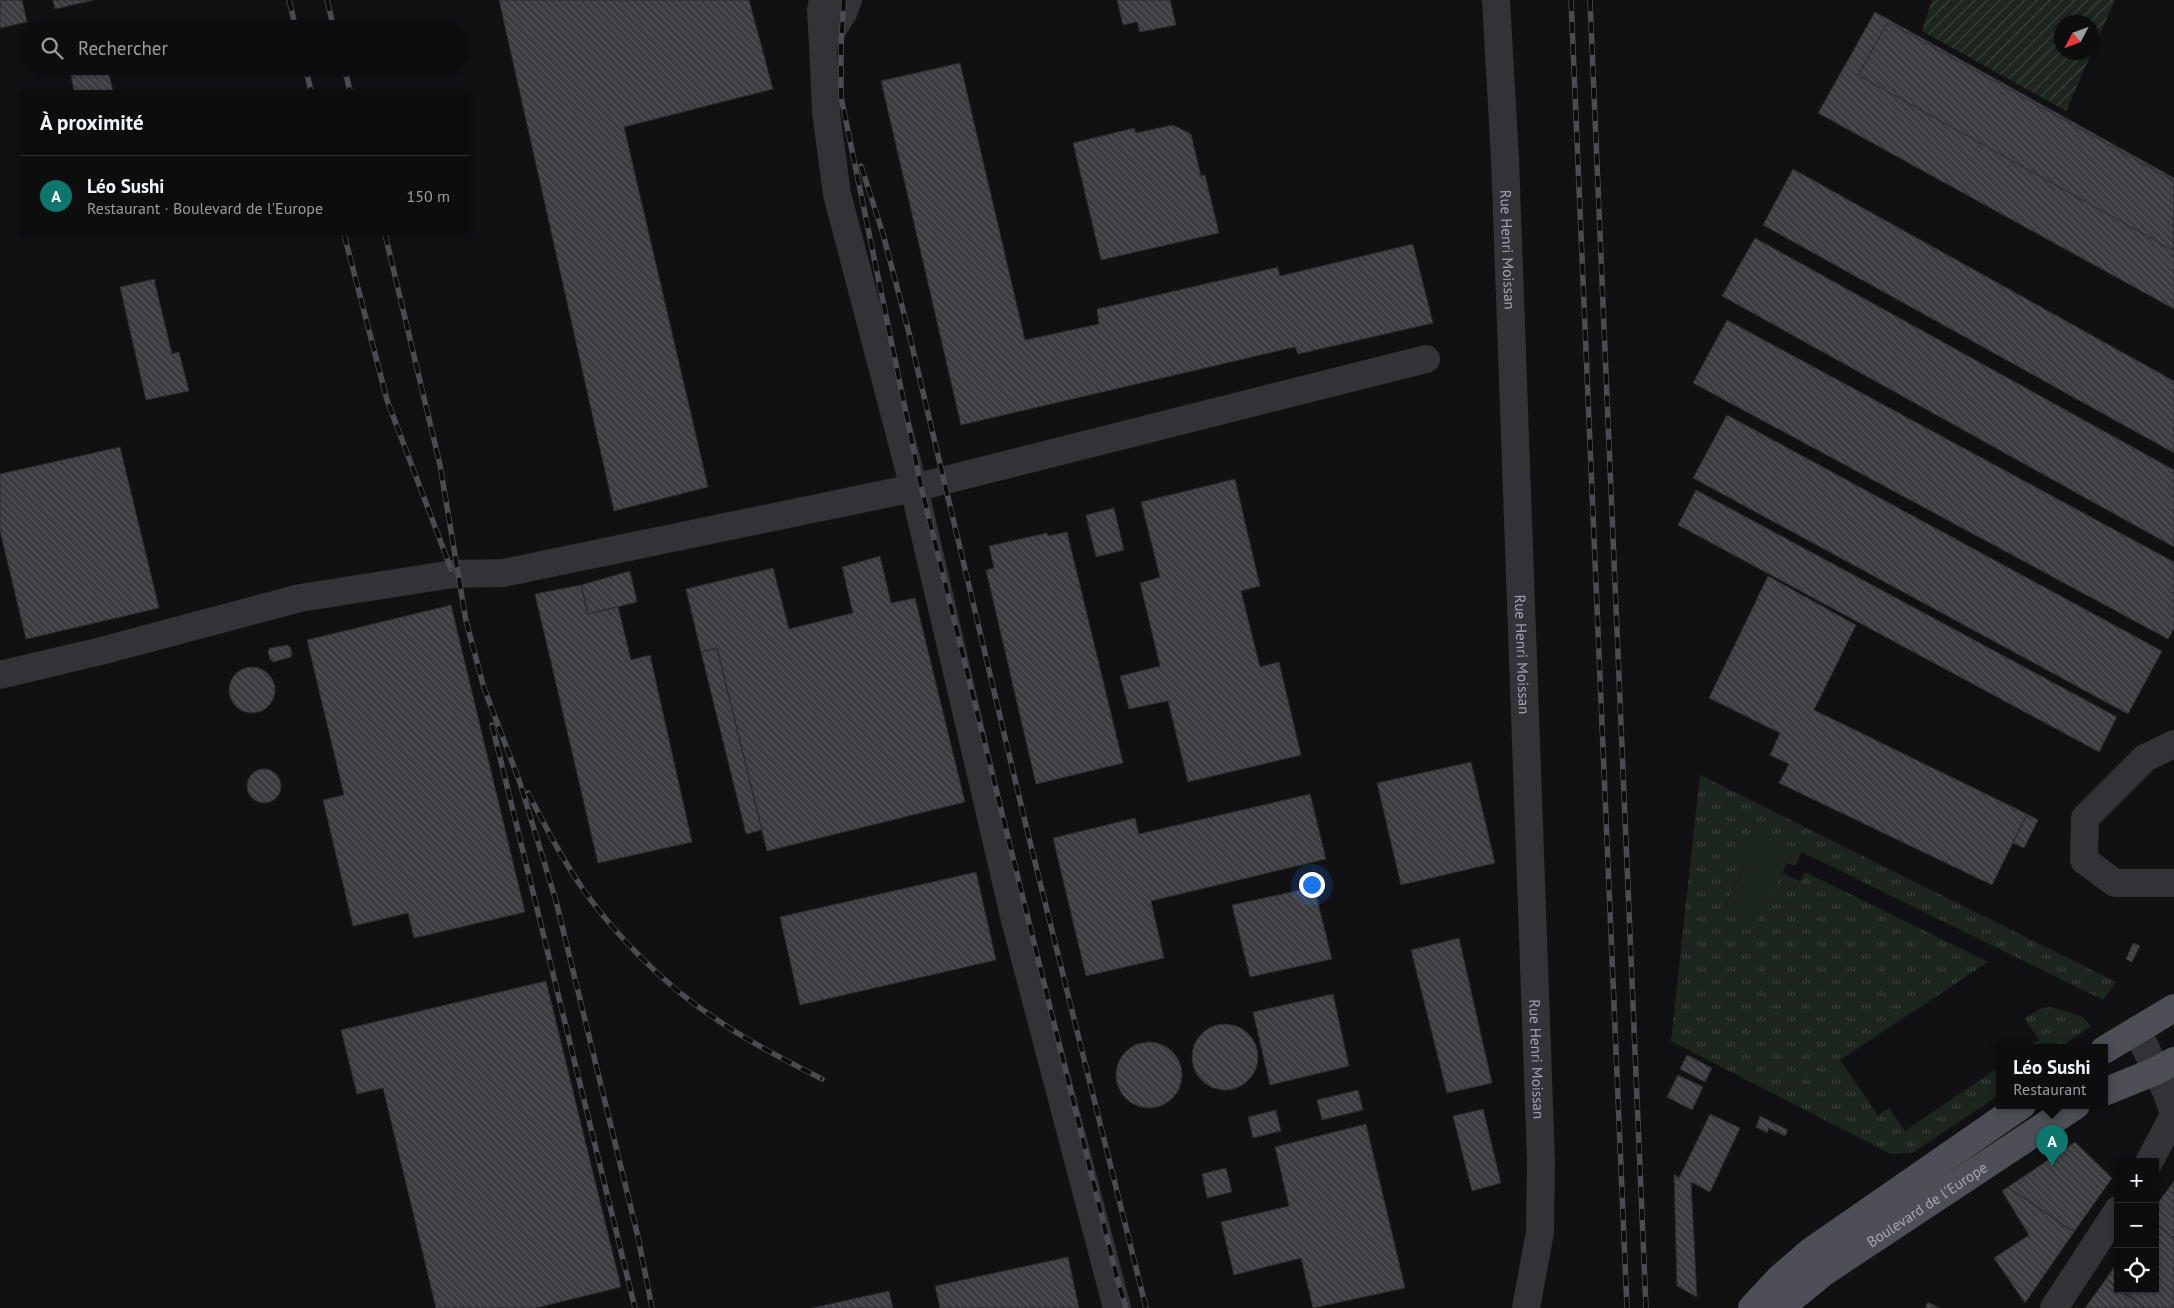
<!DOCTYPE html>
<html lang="fr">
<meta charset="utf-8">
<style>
body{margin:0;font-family:"PT Sans",sans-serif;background:#1b1b1c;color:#f1f3f6}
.controls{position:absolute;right:15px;bottom:15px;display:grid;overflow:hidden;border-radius:0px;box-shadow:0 1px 4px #0004}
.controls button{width:45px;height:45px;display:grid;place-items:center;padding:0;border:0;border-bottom:1px solid #2d2d2e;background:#0d0d0e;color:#f1f3f6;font:25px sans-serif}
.compass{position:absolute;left:2054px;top:15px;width:45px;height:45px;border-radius:50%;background:#0d0d0e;box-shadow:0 1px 4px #0004;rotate:229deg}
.you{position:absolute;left:1311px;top:884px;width:18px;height:18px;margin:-12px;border:4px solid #fff;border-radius:50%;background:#1a73e8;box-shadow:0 0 0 8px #1a73e833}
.badge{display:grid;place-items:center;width:32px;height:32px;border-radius:50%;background:#0f766e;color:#fff;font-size:16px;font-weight:700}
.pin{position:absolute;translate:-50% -41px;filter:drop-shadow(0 1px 2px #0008)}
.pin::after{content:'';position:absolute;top:26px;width:18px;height:15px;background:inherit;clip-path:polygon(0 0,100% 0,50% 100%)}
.popup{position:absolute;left:1996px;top:1044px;width:112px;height:65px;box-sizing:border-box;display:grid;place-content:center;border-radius:0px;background:#0d0d0e;filter:drop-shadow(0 1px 4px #0005);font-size:16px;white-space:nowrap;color:#9a9c9e}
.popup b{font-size:19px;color:#f1f3f6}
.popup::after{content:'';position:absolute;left:50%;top:100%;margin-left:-10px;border:10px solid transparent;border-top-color:#0d0d0e}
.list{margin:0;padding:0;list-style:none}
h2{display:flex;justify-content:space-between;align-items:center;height:65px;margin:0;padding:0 20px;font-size:21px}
h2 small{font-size:16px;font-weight:400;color:#9a9c9e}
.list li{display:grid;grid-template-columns:32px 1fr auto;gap:15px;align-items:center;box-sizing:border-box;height:80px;padding:0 20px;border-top:1px solid #2d2d2e}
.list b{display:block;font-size:19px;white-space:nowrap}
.list p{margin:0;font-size:16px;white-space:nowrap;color:#9a9c9e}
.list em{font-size:16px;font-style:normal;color:#9a9c9e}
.icon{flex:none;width:28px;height:28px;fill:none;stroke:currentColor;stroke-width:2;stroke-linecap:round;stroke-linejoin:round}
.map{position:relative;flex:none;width:2174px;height:1308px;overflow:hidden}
.search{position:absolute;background:#0d0d0e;box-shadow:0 1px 4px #0004;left:20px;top:20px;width:450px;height:55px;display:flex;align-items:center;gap:12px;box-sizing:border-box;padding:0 18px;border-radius:28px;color:#9a9c9e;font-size:19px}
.panel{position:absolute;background:#0d0d0e;box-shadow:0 1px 4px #0004;left:20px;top:90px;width:450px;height:145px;border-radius:0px}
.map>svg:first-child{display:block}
</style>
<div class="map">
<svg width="2174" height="1308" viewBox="0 0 2174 1308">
<defs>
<pattern id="grass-tufts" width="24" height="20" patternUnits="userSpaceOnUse" patternTransform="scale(1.25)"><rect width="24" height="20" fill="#1d251f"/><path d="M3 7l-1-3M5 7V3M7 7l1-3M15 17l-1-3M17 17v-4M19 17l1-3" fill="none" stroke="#3b423d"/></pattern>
<pattern id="garden-furrows" width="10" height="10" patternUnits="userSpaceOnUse" patternTransform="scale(1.25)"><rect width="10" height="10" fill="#1d251f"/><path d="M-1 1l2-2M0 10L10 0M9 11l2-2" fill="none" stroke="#3b423d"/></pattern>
<pattern id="building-back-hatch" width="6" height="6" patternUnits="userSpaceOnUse" patternTransform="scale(1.25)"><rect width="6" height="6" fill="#3b3b40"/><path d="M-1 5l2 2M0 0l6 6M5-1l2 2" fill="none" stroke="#545459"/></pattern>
</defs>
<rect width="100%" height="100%" fill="#111113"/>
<!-- grass -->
<path fill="url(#grass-tufts)" d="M 1700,775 L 2116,982 L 2103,1000 L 1802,852 L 1795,866 L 1787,863 L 1791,855 L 1746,865 L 1726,903 L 1758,919 L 1782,873 L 1800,881 L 1805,872 L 1988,962 L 1840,1060 L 1878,1115 L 1889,1108 L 1905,1131 L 1999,1067 L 1999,1095 L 1912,1153 L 1891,1154 L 1671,1041 Z
M 2052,1007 L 2083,1017 L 2091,1026 L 2061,1047 L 2028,1047 L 2039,1040 L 2024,1018 L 2042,1008 Z"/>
<!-- garden -->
<path fill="url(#garden-furrows)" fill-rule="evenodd" d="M 1932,0 L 2115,0 L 2066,111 L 1922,31 ZM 2062,22 L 2092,22 L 2092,52 L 2062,52 Z"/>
<!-- pitch -->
<path fill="#1d251f" d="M 1750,834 L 1791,855 L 1758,920 L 1726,904 L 1746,866 L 1738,862 Z"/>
<!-- building -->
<path fill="url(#building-back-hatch)" stroke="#2c2b2f" d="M 0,0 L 22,0 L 27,22 L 0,28 Z
M 53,0 L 94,0 L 55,9 Z
M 499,0 L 749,0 L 773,89 L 624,127 L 708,487 L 614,511 Z
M 1117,0 L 1170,0 L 1176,25 L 1140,32 L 1137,22 L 1123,25 Z
M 1875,12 L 2174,178 L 2174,309 L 1818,113 Z
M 1888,22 L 2174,181 L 2174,251 L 1858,75 Z
M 960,63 L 1025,340 L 1099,324 L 1097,309 L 1278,267 L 1280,276 L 1413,244 L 1433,323 L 1298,354 L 1295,347 L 961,425 L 881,81 Z
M 69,66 L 107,66 L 113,91 L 74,91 Z
M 1173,125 L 1191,134 L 1201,176 L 1205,175 L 1219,233 L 1101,260 L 1073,143 L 1134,128 L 1136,133 Z
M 1793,169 L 2174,381 L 2174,453 L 1763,225 Z
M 1755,238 L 2174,470 L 2174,547 L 1722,296 Z
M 154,279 L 172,354 L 179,352 L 189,391 L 146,400 L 120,287 Z
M 1727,320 L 2174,562 L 2174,629 L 2168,639 L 1693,383 Z
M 1727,415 L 2162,651 L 2128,714 L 1693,478 Z
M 120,447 L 159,608 L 26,639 L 0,531 L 0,474 Z
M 1235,479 L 1260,586 L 1241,591 L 1260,667 L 1279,662 L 1301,755 L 1188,782 L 1168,701 L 1129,709 L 1120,676 L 1160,666 L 1140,583 L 1160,577 L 1141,502 Z
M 1696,490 L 2117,717 L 2099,752 L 1678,525 Z
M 1114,508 L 1124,550 L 1096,557 L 1086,515 Z
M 1067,532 L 1123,763 L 1036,784 L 986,570 L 994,568 L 989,546 L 1047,533 L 1048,536 Z
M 880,556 L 891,603 L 915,598 L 965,802 L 767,851 L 717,648 L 701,652 L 686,589 L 773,568 L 789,629 L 853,613 L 842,567 Z
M 630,571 L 637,602 L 588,614 L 581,585 Z
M 1768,576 L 1856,625 L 1814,710 L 2027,814 L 1992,885 L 1779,783 L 1789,764 L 1770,755 L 1780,733 L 1709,698 Z
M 581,585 L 588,614 L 618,607 L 631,660 L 650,655 L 692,842 L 598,863 L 535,594 Z
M 451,605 L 525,912 L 414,938 L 408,913 L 353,926 L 323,800 L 344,795 L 307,640 Z
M 287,645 L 290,647 L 292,654 L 291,657 L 273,662 L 270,659 L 268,652 L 270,648 Z
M 717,648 L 762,830 L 746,834 L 701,652 Z
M229 690a23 23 0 1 1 46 0a23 23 0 1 1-46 0Z
M 1471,762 L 1495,863 L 1401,885 L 1377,783 Z
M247 786a17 17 0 1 1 34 0a17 17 0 1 1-34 0Z
M 1310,794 L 1326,859 L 1151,901 L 1164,958 L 1086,976 L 1053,838 L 1135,818 L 1139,834 Z
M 2027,814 L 2038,820 L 2024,848 L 2013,843 Z
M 976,872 L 996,960 L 800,1005 L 780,917 Z
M 1314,887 L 1332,959 L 1250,977 L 1232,905 Z
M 1459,938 L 1492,1083 L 1447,1093 L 1411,950 Z
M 2133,943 L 2140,946 L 2132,962 L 2126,959 Z
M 546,981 L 621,1287 L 536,1308 L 436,1308 L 383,1088 L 357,1094 L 341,1030 Z
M 1333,994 L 1349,1066 L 1270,1085 L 1253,1012 Z
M1192 1057a33 33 0 1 1 66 0a33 33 0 1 1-66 0Z
M1116 1075a33 33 0 1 1 66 0a33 33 0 1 1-66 0Z
M 1687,1055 L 1712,1068 L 1705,1082 L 1680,1069 Z
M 1678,1075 L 1703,1087 L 1692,1110 L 1667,1097 Z
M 1358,1090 L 1363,1110 L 1322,1120 L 1317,1100 Z
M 1483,1109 L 1501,1183 L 1472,1191 L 1453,1116 Z
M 1276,1110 L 1281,1131 L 1253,1138 L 1248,1117 Z
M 1710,1114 L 1740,1128 L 1710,1192 L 1691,1182 L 1697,1297 L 1677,1286 L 1674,1174 L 1679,1178 Z
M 1760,1116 L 1788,1130 L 1785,1136 L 1769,1128 L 1767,1133 L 1756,1127 Z
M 1366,1124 L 1405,1288 L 1313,1308 L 1301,1258 L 1234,1275 L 1221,1222 L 1289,1206 L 1275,1147 Z
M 2075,1142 L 2112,1178 L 2074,1232 L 2008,1187 Z
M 1226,1168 L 1232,1192 L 1207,1198 L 1202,1174 Z
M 2174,1181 L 2174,1238 L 2155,1223 L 2155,1207 Z
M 2008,1187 L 2074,1232 L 2025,1303 L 1994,1258 L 2029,1235 L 2002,1191 Z
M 2155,1223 L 2174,1238 L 2174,1308 L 2145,1308 L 2120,1289 L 2155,1289 Z
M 1068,1257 L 1079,1308 L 940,1308 L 935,1286 Z
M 2118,1261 L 2118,1288 L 2106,1279 Z
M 2106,1279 L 2118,1289 L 2145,1308 L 2085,1308 Z
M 889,1291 L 893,1308 L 812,1308 Z
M 1928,1302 L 1939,1308 L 1925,1308 Z"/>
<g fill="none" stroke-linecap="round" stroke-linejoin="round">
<!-- minor -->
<g stroke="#323237" stroke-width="28">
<path d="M 823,0 L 821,10 L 823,44"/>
<path d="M 848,0 L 843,13 L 823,44 L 826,112 L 837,194 L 914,488 L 1015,920 L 1117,1308"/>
<path id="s1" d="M 1496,0 L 1505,158 L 1541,1160 L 1540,1232 L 1526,1308"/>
<path d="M 0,675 L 101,651 L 300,598 L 453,574 L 503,573 L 914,488 L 1426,359"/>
<path d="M 2174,744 L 2145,758 L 2085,818 L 2084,860 L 2115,883 L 2174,883"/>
<path d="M 2137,1030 L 2167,1093 L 2174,1114"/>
<path d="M 2149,1162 L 2174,1115"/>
<path d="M 2054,1308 L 2118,1210"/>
</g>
<!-- major -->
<g stroke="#4e4f56" stroke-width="28">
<path d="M 2104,1050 L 2174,1008"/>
<path d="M 2104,1092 L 2156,1071 L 2174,1061"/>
<path d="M 1752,1308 L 1780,1278 L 1810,1252 L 2022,1105"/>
<path id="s2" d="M 1780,1308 L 1824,1272 L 2076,1105"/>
</g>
<defs>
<path id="rail" d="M 289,0 L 296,29
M 327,0 L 334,29
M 844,0 L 841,45 L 841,97 L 921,486 L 1117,1278 L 1126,1308
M 1571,0 L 1627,1308
M 1590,0 L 1646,1308
M 305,66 L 311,91
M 344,66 L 350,91
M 861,166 L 883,234 L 908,329 L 1027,830 L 1146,1308
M 344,234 L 387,400 L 451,569
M 385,234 L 440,465 L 466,621 L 484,688 L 520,783 L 556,901 L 638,1237 L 652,1308
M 492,725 L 635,1308
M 528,793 C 546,827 563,861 585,892 C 617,937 667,987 713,1017 C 747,1041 785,1060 822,1079"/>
</defs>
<!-- rail casing -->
<use href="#rail" stroke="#4b4c52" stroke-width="5.5"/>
<!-- rail -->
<use href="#rail" stroke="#0c0c0d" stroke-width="4" stroke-dasharray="11" stroke-linecap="butt"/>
</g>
<g text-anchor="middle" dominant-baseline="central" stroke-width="5" stroke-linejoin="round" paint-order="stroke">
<!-- street labels -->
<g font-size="15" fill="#a3a5b3" stroke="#0c0c0d">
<text stroke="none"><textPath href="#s1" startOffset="250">Rue Henri Moissan</textPath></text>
<text stroke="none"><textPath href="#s1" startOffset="655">Rue Henri Moissan</textPath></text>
<text stroke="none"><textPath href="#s1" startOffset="1060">Rue Henri Moissan</textPath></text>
<text stroke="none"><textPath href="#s2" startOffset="180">Boulevard de l'Europe</textPath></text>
</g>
</g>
</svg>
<div class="controls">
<button>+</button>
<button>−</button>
<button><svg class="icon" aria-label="locate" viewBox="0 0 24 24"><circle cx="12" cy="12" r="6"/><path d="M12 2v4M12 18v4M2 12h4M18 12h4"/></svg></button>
</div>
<svg class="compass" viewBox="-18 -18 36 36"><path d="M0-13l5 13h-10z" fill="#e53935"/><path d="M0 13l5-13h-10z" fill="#9a9c9e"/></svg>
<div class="you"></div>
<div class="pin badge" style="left:2052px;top:1166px">A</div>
<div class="popup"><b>Léo Sushi</b>Restaurant</div>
<div class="search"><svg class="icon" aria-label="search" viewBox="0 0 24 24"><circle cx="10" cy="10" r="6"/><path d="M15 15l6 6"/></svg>Rechercher</div>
<section class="panel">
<h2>À proximité<small></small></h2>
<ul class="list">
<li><span class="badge">A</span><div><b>Léo Sushi</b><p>Restaurant · Boulevard de l'Europe</p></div><em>150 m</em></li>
</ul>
</section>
</div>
